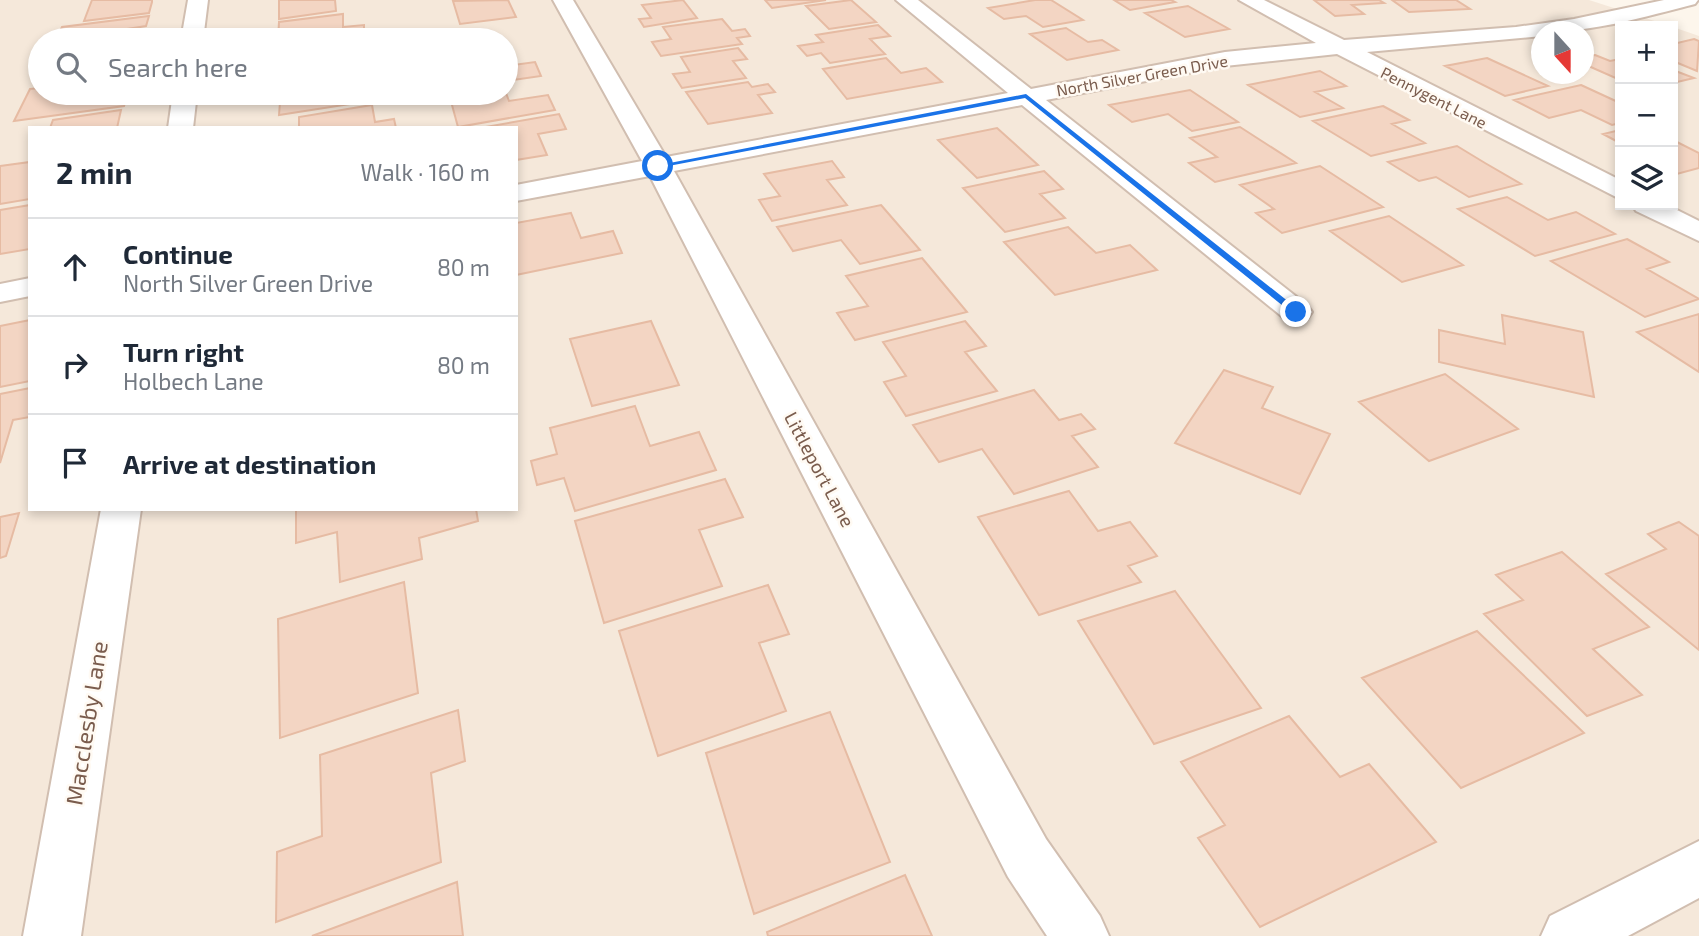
<!DOCTYPE html>
<meta charset="utf-8">
<style>
body{margin:0;font-family:"Exo 2",sans-serif;background:#f2f2f3;color:#1f2937}
.controls{position:absolute;right:21px;top:21px;display:grid;overflow:hidden;border-radius:0px;box-shadow:0 4px 10px #0003}
.controls button{width:63px;height:63px;display:grid;place-items:center;padding:0;border:0;border-bottom:2px solid #e0e1e3;background:#fff;color:#1f2937;font:35px sans-serif}
.compass{position:absolute;left:1531px;top:21px;width:63px;height:63px;border-radius:50%;background:#fff;box-shadow:0 4px 10px #0003;rotate:159deg}
.stop{position:absolute;width:21px;height:21px;margin:-16px;border:5px solid #1a73e8;border-radius:50%;background:#fff}
.stop.end{background:#1a73e8;border-color:#fff;box-shadow:0 2px 7px #0008}
.list{margin:0;padding:0;list-style:none}
h2{display:flex;justify-content:space-between;align-items:center;height:91px;margin:0;padding:0 28px;font-size:30px}
h2 small{font-size:23px;font-weight:400;color:#747a83}
.list li{display:grid;grid-template-columns:46px 1fr auto;gap:21px;align-items:center;box-sizing:border-box;height:98px;padding:0 28px;border-top:2px solid #e0e1e3}
.list b{display:block;font-size:26px;white-space:nowrap}
.list p{margin:0;font-size:23px;white-space:nowrap;color:#747a83}
.list em{font-size:23px;font-style:normal;color:#747a83}
.icon{flex:none;width:38px;height:38px;fill:none;stroke:currentColor;stroke-width:2;stroke-linecap:round;stroke-linejoin:round}
.map{position:relative;flex:none;width:1699px;height:936px;overflow:hidden}
.search{position:absolute;background:#fff;box-shadow:0 4px 10px #0003;left:28px;top:28px;width:490px;height:77px;display:flex;align-items:center;gap:18px;box-sizing:border-box;padding:0 24px;border-radius:38px;color:#747a83;font-size:26px}
.panel{position:absolute;background:#fff;box-shadow:0 4px 10px #0003;left:28px;top:126px;width:490px;height:385px;border-radius:0px}
.map>svg:first-child{display:block}
</style>
<div class="map">
<svg width="1699" height="936" viewBox="0 0 1699 936">
<rect width="100%" height="100%" fill="#fdf6ec"/>
<!-- residential -->
<path fill="#f5e8da" fill-rule="evenodd" d="M 0,0 L 1589,0 L 1670,26 L 1620,26 L 1620,205 L 1673,205 L 1673,27 L 1699,36 L 1699,936 L 0,936 ZM 1542,32 L 1584,32 L 1584,74 L 1542,74 ZM 40,40 L 506,40 L 506,93 L 40,93 ZM 30,128 L 516,128 L 516,509 L 30,509 Z"/>
<!-- building -->
<path fill="#f3d5c3" stroke="#e6bba3" stroke-width="2" d="M 92,0 L 152,0 L 152,2 L 149,13 L 84,21 Z
M 279,0 L 335,0 L 336,11 L 279,19 Z
M 508,0 L 516,17 L 460,24 L 453,1 Z
M 683,0 L 697,18 L 644,27 L 639,19 L 651,18 L 642,5 Z
M 765,0 L 826,0 L 772,8 Z
M 851,0 L 876,22 L 829,29 L 806,6 Z
M 1035,0 L 1051,0 L 1083,20 L 1043,27 L 1026,16 L 1004,19 L 988,8 Z
M 1114,0 L 1171,0 L 1175,2 L 1130,10 Z
M 1314,0 L 1379,0 L 1384,3 L 1352,5 L 1364,14 L 1335,16 Z
M 1392,0 L 1456,0 L 1470,9 L 1409,12 Z
M 1188,6 L 1229,29 L 1185,37 L 1145,13 Z
M 343,14 L 343,27 L 364,25 L 364,36 L 331,40 L 278,40 L 279,22 Z
M 149,16 L 146,26 L 121,30 L 118,40 L 56,40 L 62,27 Z
M 722,19 L 732,31 L 745,29 L 750,36 L 737,38 L 742,44 L 661,56 L 652,42 L 671,39 L 663,27 Z
M 878,25 L 890,36 L 870,39 L 885,54 L 830,63 L 821,53 L 807,56 L 798,46 L 823,42 L 816,35 Z
M 1066,28 L 1088,42 L 1102,40 L 1118,50 L 1067,60 L 1030,34 Z
M 1694,39 L 1699,41 L 1697,71 L 1673,61 L 1673,44 Z
M 738,48 L 747,59 L 733,61 L 746,78 L 682,88 L 673,74 L 690,72 L 681,57 Z
M 1595,55 L 1610,61 L 1620,59 L 1620,80 L 1584,64 L 1584,57 Z
M 886,58 L 901,73 L 926,68 L 942,82 L 847,99 L 823,69 Z
M 1487,58 L 1548,86 L 1505,96 L 1445,66 Z
M 535,62 L 541,76 L 506,81 L 506,66 Z
M 1673,70 L 1694,78 L 1673,83 Z
M 1320,71 L 1346,86 L 1315,92 L 1343,108 L 1300,117 L 1248,85 Z
M 748,82 L 752,87 L 768,84 L 775,92 L 758,95 L 772,113 L 708,124 L 686,92 Z
M 1581,85 L 1620,103 L 1620,123 L 1612,125 L 1581,110 L 1549,118 L 1514,100 Z
M 40,88 L 40,93 L 94,93 L 93,96 L 128,93 L 124,106 L 14,121 L 30,89 Z
M 1190,90 L 1238,122 L 1192,131 L 1168,114 L 1132,122 L 1109,105 Z
M 306,93 L 375,93 L 376,100 L 279,115 L 280,102 L 307,97 Z
M 506,93 L 509,101 L 548,95 L 555,110 L 458,127 L 449,94 Z
M 372,105 L 375,122 L 394,119 L 396,128 L 299,128 L 299,117 Z
M 1383,106 L 1409,120 L 1392,124 L 1425,143 L 1371,156 L 1313,121 Z
M 121,110 L 117,128 L 50,128 L 53,120 Z
M 559,114 L 566,129 L 538,134 L 547,155 L 516,160 L 516,128 L 480,128 Z
M 1240,127 L 1296,163 L 1215,182 L 1189,163 L 1217,157 L 1190,138 Z
M 997,128 L 1038,165 L 977,178 L 938,140 Z
M 1620,130 L 1620,143 L 1603,134 Z
M 1673,140 L 1699,153 L 1699,168 L 1673,175 Z
M 1457,146 L 1485,163 L 1521,184 L 1469,197 L 1436,177 L 1419,181 L 1388,162 Z
M 832,161 L 844,177 L 827,180 L 847,205 L 772,221 L 759,200 L 780,196 L 764,174 Z
M 30,162 L 30,199 L 0,204 L 0,166 Z
M 1320,166 L 1383,207 L 1282,233 L 1256,213 L 1274,209 L 1240,185 Z
M 1044,171 L 1063,189 L 1040,194 L 1065,218 L 1005,232 L 963,188 Z
M 1507,197 L 1548,220 L 1576,212 L 1615,234 L 1535,256 L 1458,209 Z
M 30,205 L 30,249 L 0,254 L 0,210 Z
M 881,205 L 920,250 L 860,264 L 841,240 L 793,251 L 777,227 Z
M 571,213 L 581,238 L 613,231 L 622,253 L 516,275 L 516,223 Z
M 1389,216 L 1463,265 L 1402,282 L 1330,231 Z
M 1068,227 L 1096,253 L 1130,245 L 1157,270 L 1055,295 L 1004,242 Z
M 1627,239 L 1669,262 L 1647,269 L 1699,299 L 1645,317 L 1551,261 Z
M 922,258 L 967,312 L 855,340 L 837,313 L 868,306 L 846,276 Z
M 1699,314 L 1699,372 L 1637,332 Z
M 1502,315 L 1583,332 L 1594,397 L 1439,362 L 1439,330 L 1505,344 Z
M 30,320 L 30,381 L 0,387 L 0,326 Z
M 651,321 L 679,385 L 592,406 L 570,339 Z
M 965,321 L 986,346 L 965,352 L 997,391 L 906,416 L 884,382 L 906,376 L 883,342 Z
M 1224,370 L 1273,387 L 1262,408 L 1330,434 L 1300,494 L 1175,443 Z
M 1445,374 L 1518,429 L 1429,461 L 1359,402 Z
M 30,388 L 30,417 L 13,420 L 0,463 L 0,394 Z
M 1034,390 L 1059,420 L 1081,414 L 1095,429 L 1072,436 L 1098,467 L 1014,494 L 982,449 L 939,462 L 913,425 Z
M 635,406 L 650,446 L 699,432 L 716,470 L 575,511 L 564,478 L 537,485 L 531,461 L 557,454 L 550,428 Z
M 725,479 L 743,517 L 699,530 L 722,586 L 604,623 L 575,521 Z
M 1069,491 L 1098,531 L 1130,522 L 1157,556 L 1128,566 L 1141,582 L 1039,615 L 978,517 Z
M 296,509 L 476,509 L 478,521 L 419,538 L 422,559 L 340,582 L 337,532 L 296,543 Z
M 19,513 L 6,556 L 0,558 L 0,517 Z
M 1679,522 L 1699,536 L 1699,650 L 1606,574 L 1666,549 L 1648,534 Z
M 1562,552 L 1649,627 L 1593,649 L 1642,695 L 1587,716 L 1484,614 L 1523,600 L 1496,575 Z
M 404,582 L 418,693 L 280,738 L 278,619 Z
M 768,585 L 789,634 L 759,643 L 786,711 L 658,756 L 619,631 Z
M 1175,591 L 1261,708 L 1154,744 L 1078,621 Z
M 1477,631 L 1584,733 L 1461,788 L 1362,678 Z
M 458,710 L 465,761 L 431,773 L 441,862 L 276,922 L 277,852 L 322,836 L 320,755 Z
M 830,712 L 890,862 L 754,914 L 706,753 Z
M 1289,716 L 1340,777 L 1369,764 L 1436,842 L 1260,927 L 1198,838 L 1225,825 L 1181,762 Z
M 905,875 L 932,936 L 768,936 L 767,932 Z
M 457,882 L 463,936 L 312,936 Z"/>
<g fill="none" stroke-linecap="round" stroke-linejoin="round">
<defs>
<path id="street" d="M 188,0 L 208,0 L 203,40 L 181,40 Z
M 553,0 L 573,0 L 666,157 L 1008,93 L 896,0 L 918,0 L 1031,89 L 1225,52 L 1316,43 L 1239,0 L 1264,0 L 1344,40 L 1516,27 L 1574,19 L 1664,0 L 1698,0 L 1695,4 C 1644,17 1594,32 1542,32 L 1542,36 L 1367,52 L 1620,180 L 1620,199 L 1337,54 L 1225,66 L 1046,100 L 1307,305 L 1312,312 L 1307,319 L 1296,322 L 1285,319 L 1022,105 L 674,171 L 1046,839 L 1100,916 L 1109,936 L 1047,936 L 1008,877 L 650,176 L 516,201 L 516,185 L 642,161 Z
M 173,93 L 197,93 L 193,128 L 168,128 Z
M 1632,205 L 1667,205 L 1699,221 L 1699,241 L 1636,211 Z
M 30,278 L 30,296 L 0,302 L 0,284 Z
M 101,509 L 141,509 L 81,936 L 23,936 Z
M 1699,841 L 1699,898 L 1628,936 L 1541,936 L 1550,916 Z"/>
</defs>
<!-- street casing -->
<use href="#street" stroke="#d1beb0" stroke-width="4"/>
<!-- street -->
<use href="#street" fill="#fff" fill-rule="evenodd"/>
</g>
<!-- route -->
<path fill="#1a73e8" d="M 1026,94 L 1299,310 L 1299,314 L 1293,314 L 1025,98 L 658,168 L 654,166 Z"/>
<g text-anchor="middle" dominant-baseline="central" stroke-width="5" stroke-linejoin="round" paint-order="stroke">
<!-- far-street labels -->
<g font-size="16" fill="#7a5c4d" stroke="#fffaf3">
<text transform="translate(1142 75) rotate(-10)">North Silver Green Drive</text>
<text transform="translate(1434 97) rotate(27)">Pennygent Lane</text>
</g>
<!-- street labels -->
<g font-size="19" fill="#7a5c4d" stroke="#fffaf3">
<text transform="translate(820 469) rotate(62)">Littleport Lane</text>
</g>
<!-- near-street labels -->
<g font-size="23" fill="#7a5c4d" stroke="#fffaf3">
<text transform="translate(86 723) rotate(-81)">Macclesby Lane</text>
</g>
</g>
</svg>
<div class="controls">
<button>+</button>
<button>−</button>
<button><svg class="icon" aria-label="layers" viewBox="0 0 24 24"><path d="M12 4l9 5-9 5-9-5zM3 14l9 5 9-5"/></svg></button>
</div>
<svg class="compass" viewBox="-18 -18 36 36"><path d="M0-13l5 13h-10z" fill="#e53935"/><path d="M0 13l5-13h-10z" fill="#747a83"/></svg>
<div class="stop" style="left:658px;top:166px"></div>
<div class="stop end" style="left:1296px;top:312px"></div>
<div class="search"><svg class="icon" aria-label="search" viewBox="0 0 24 24"><circle cx="10" cy="10" r="6"/><path d="M15 15l6 6"/></svg>Search here</div>
<section class="panel">
<h2>2 min<small>Walk · 160 m</small></h2>
<ul class="list">
<li><svg class="icon" aria-label="ahead" viewBox="0 0 24 24"><path d="M12 20V5M6 11l6-6 6 6"/></svg><div><b>Continue</b><p>North Silver Green Drive</p></div><em>80 m</em></li>
<li><svg class="icon" aria-label="right" viewBox="0 0 24 24"><path d="M7 20v-9h11M14 6l5 5-5 5"/></svg><div><b>Turn right</b><p>Holbech Lane</p></div><em>80 m</em></li>
<li><svg class="icon" aria-label="arrive" viewBox="0 0 24 24"><path d="M6 21V4h12l-3 4 3 4H6"/></svg><div><b>Arrive at destination</b></div></li>
</ul>
</section>
</div>
